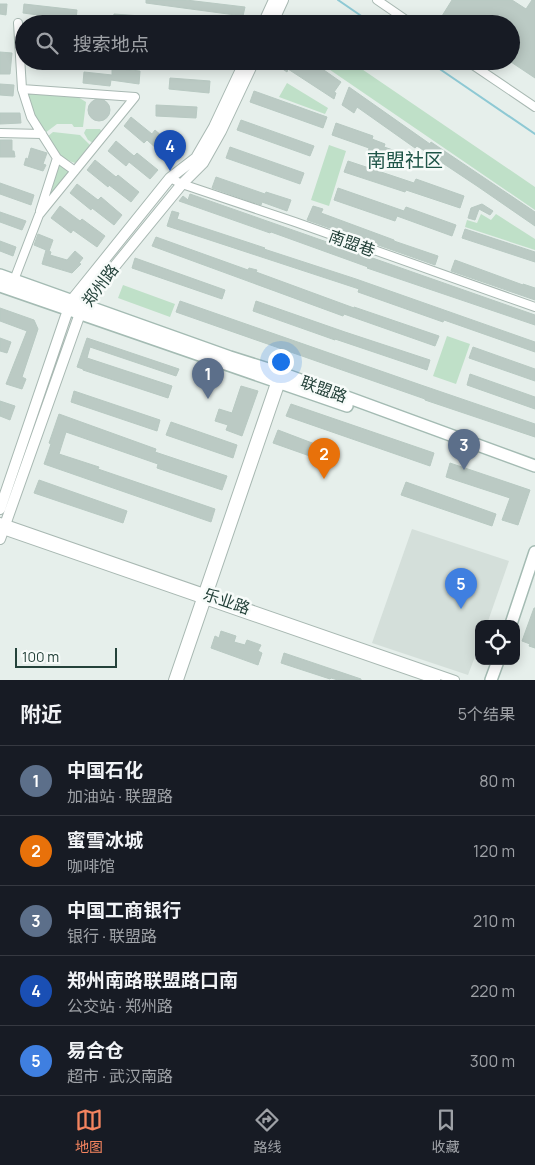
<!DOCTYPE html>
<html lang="zh">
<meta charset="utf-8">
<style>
body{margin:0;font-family:Manrope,"Noto Sans SC",sans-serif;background:#242831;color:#f1f3f6}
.controls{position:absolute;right:15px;bottom:15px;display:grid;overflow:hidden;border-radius:10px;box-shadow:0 2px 12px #0003}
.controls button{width:45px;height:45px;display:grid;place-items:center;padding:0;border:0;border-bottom:1px solid #363941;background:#171b24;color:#f1f3f6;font:25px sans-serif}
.scale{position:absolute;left:15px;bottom:12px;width:102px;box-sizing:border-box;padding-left:5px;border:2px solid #24423a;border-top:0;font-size:14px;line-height:18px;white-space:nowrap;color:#24423a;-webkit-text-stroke:4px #f7fbf9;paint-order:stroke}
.you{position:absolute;left:280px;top:361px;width:18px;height:18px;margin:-12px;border:4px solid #fff;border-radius:50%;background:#1a73e8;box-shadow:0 0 0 8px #1a73e833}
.badge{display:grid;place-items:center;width:32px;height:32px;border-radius:50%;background:#f4845f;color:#fff;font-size:16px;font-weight:700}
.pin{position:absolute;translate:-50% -41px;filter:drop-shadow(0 1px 2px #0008)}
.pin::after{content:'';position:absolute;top:26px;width:18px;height:15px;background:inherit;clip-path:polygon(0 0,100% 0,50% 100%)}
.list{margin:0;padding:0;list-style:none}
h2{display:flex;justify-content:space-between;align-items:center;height:65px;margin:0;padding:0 20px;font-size:21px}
h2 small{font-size:16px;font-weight:400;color:#9ea1a6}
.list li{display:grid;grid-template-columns:32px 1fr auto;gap:15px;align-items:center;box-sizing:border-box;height:70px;padding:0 20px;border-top:1px solid #363941}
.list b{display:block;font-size:19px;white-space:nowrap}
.list p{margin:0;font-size:16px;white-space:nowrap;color:#9ea1a6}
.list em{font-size:16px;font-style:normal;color:#9ea1a6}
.icon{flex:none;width:28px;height:28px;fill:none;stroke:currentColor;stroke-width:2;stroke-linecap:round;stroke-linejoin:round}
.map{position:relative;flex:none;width:535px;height:680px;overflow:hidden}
.search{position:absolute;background:#171b24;box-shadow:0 2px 12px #0003;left:15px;right:15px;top:15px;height:55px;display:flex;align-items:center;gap:12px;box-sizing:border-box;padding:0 18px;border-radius:28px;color:#9ea1a6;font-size:19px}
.sheet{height:415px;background:#171b24}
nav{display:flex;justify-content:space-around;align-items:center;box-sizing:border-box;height:70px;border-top:1px solid #363941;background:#171b24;font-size:14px;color:#9ea1a6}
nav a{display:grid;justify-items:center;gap:2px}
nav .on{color:#f4845f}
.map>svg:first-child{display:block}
</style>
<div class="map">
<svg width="535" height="680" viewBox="0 0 535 680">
<rect width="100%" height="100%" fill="#e6efeb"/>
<!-- built -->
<path fill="#d4dfda" d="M 412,529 L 509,561 L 487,624 L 479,624 L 479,646 L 468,675 L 372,643 Z"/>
<!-- green -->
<path fill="#bfe0c8" d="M 317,61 L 350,61 L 535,187 L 535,210 Z
M 287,83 L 328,108 L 325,114 L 279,97 Z
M 26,91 L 73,94 L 86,102 L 83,127 L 74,127 L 72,124 L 57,124 L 45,133 L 34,116 Z
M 86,129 L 100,129 L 102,132 L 93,143 L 88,140 L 84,133 Z
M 53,132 L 80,135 L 90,145 L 75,163 C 59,158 56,150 47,137 Z
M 329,145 L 346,151 L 329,206 L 311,200 Z
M 59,164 L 69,172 L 50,196 Z
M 481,214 L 491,220 L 496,214 L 535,239 L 535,250 L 465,227 L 467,220 L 477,223 Z
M 123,285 L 175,304 L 170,317 L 118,298 Z
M 447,336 L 470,344 L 456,384 L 433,376 Z"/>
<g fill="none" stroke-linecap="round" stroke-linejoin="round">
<!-- stream -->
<path stroke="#8ec9d4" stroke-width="2" d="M 338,0 L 373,24
M 428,61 L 535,134"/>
</g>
<!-- building -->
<path fill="#bbcac4" stroke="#b8c9c2" d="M 146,0 L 186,0 L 245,7 L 243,16 L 146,3 Z
M 452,0 L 512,0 L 526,9 L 532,0 L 535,0 L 535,78 L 511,62 L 511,24 L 454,24 L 442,16 Z
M 0,4 L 7,4 L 6,15 L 0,14 Z
M 24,4 L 77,10 L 76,20 L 23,13 Z
M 114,14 L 141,16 L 140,24 L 86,24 L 86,17 L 113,19 Z
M 0,52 L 12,53 L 10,74 L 0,74 Z
M 271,61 L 311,61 L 341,82 L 334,92 L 336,93 L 334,99 L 288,69 L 287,72 Z
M 112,68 L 140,71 L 139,84 L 111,80 L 110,86 L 83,83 L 84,72 L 112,75 Z
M 170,78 L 210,81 L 209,93 L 169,89 Z
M 0,84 L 14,85 L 13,96 L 0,95 Z
M 349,87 L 430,144 L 431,142 L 535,212 L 535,226 L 477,186 L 417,146 L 415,148 L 357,107 L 354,113 L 342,105 Z
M 254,91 L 327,117 L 323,128 L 250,102 Z
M88 110a11 11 0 1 1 22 0a11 11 0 1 1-22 0Z
M 156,105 L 197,107 L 196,118 L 156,116 Z
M 0,113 L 20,113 L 21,123 L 0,124 Z
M 131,117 L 152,134 L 155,130 L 177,149 L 168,159 L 147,140 L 144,143 L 124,126 Z
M 241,120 L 314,146 L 310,156 L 237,130 Z
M 336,123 L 373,136 L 372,139 L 385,144 L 384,147 L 396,151 L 392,162 L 380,158 L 381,156 L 368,152 L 369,148 L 332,135 Z
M 0,140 L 12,140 L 12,151 L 14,151 L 15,157 L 0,157 Z
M 116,141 L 134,156 L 137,153 L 158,170 L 150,179 L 129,162 L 126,166 L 108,151 Z
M 230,147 L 304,173 L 300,184 L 226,158 Z
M 31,148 L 47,153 L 43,164 L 46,165 L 43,171 L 24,165 L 26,158 L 28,159 Z
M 95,160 L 116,177 L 118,175 L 139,192 L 131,202 L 109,185 L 108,187 L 87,170 Z
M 348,161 L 414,183 L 416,179 L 464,196 L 460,208 L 406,190 L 405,192 L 344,172 Z
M 216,177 L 265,194 L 266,192 L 291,200 L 287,211 L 262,202 L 261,205 L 212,188 Z
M 0,183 L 34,195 L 31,205 L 0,194 Z
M 77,184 L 98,200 L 101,197 L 122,215 L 114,225 L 92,208 L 91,210 L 70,193 Z
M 338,188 L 404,211 L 406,207 L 456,225 L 452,236 L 397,216 L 395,221 L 334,200 Z
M 190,194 L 535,315 L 535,325 L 367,268 L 368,267 L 271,232 L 270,233 L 179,201 L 183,196 L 188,200 Z
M 482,204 L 493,211 L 490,215 L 479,209 L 475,220 L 468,218 L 471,208 Z
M 60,206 L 80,221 L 82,219 L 105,236 L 97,247 L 73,230 L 71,233 L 51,218 Z
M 313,206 L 323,209 L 321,213 L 394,240 L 394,241 L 438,256 L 435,265 L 307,220 Z
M 172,211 L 179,213 L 177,219 L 265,248 L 264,249 L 356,279 L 535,342 L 535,352 L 444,320 L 443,322 L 358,292 L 359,289 L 167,226 Z
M 0,212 L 26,221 L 22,230 L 0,222 Z
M 465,229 L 535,252 L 535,262 L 462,238 Z
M 38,234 L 53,240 L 49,251 L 51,252 L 50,255 L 67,260 L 75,251 L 83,258 L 79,263 L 81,264 L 72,273 L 42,264 L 46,250 L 34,245 Z
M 156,237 L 248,270 L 249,268 L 257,270 L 256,272 L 354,308 L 354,307 L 439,336 L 435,346 L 344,314 L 343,316 L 152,246 Z
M 0,241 L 16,247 L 13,256 L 0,251 Z
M 135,258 L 225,290 L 222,299 L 132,268 Z
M 455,260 L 523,285 L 523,284 L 535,288 L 535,300 L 451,271 Z
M 180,301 L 421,385 L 535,424 L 535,437 L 425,400 L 425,399 L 176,312 Z
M 256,301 L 345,332 L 430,360 L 427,370 L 335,339 L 335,340 L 253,311 Z
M 0,308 L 34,320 L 38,329 L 22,377 L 26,379 L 22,389 L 6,384 L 27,331 L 0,321 Z
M 0,338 L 11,342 L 7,353 L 0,351 Z
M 87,338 L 179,369 L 176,376 L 90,347 L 87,358 L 172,386 L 168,398 L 83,370 L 83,369 L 77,367 Z
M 473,347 L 535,369 L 535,381 L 469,358 Z
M 470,374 L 535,397 L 535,409 L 467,385 Z
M 241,386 L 258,391 L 242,436 L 226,430 L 228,425 L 215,421 L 219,409 L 232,413 Z
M 74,391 L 160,420 L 157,431 L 71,402 Z
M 0,401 L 15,406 L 10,420 L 0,416 Z
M 291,404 L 434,453 L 430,466 L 286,416 Z
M 59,414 L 156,449 L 155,452 L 227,476 L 222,490 L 157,468 L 158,464 L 66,432 L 59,454 L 99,467 L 98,469 L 215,509 L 211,522 L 44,464 L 51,444 L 49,443 Z
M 171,422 L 237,445 L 233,458 L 166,435 Z
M 278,430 L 328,449 L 324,461 L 273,443 Z
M 450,463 L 530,490 L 518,525 L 502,520 L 510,498 L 446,477 Z
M 39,480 L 127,511 L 123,523 L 34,493 Z
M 406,482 L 496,514 L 492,526 L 401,495 Z
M 534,608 L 535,608 L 535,648 L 529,646 L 530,644 L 522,641 Z
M 221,631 L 236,636 L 234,642 L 245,645 L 247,640 L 261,645 L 258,651 L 262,653 L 258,665 L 211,648 L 215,636 L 219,638 Z
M 284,653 L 361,679 L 361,680 L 338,680 L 331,678 L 330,679 L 281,663 Z"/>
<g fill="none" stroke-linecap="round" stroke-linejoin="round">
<defs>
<path id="minor" d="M 377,0 L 412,24
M 18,23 L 22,89 L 31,117 L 57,158 L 75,171
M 467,61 L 535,107
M 0,133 L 42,134
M 170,178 L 182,184 L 295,222 L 535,307
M 40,211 L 57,158
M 14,280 L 39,215 L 135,97 L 22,89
M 0,522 L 455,680
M 0,529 L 436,680
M 173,680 L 277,377
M 179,680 L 282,379"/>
<path id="tertiary" d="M 263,24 L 274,0
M 272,24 L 283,0
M 0,509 L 71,301 L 170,178 L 196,158 L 214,127 L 245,61
M 0,539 L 83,305 L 182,184 L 203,163 L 221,131 L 254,61"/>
<path id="secondary" d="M 0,275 L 230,357 L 284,374 L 535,466
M 0,286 L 347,406
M 511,624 L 535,552
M 491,680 L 498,661"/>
</defs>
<!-- minor casing -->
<use href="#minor" stroke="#a8b8b2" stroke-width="10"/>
<!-- tertiary casing -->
<use href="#tertiary" stroke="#a8b8b2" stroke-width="12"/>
<!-- secondary casing -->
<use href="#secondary" stroke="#a4bbb3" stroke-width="14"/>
<!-- minor -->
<use href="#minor" stroke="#fff" stroke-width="8"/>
<!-- tertiary -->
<use href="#tertiary" stroke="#fff" stroke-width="10"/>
<!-- secondary -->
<use href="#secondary" stroke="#fff" stroke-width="11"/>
</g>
<g text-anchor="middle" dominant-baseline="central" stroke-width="5" stroke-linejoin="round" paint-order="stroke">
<!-- street labels -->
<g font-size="16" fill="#24423a" stroke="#f7fbf9">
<text transform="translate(352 243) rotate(20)">南盟巷</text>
<text transform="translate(100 285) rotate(-53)">郑州路</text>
<text transform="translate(324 389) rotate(20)">联盟路</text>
<text transform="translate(227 601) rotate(19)">乐业路</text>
</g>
<!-- quarter labels -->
<g font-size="19" fill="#1f5548" stroke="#f7fbf9">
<text x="405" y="160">南盟社区</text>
</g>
</g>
</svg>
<div class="controls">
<button><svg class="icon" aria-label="locate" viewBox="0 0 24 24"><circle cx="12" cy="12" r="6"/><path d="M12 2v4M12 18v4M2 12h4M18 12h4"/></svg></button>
</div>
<div class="scale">100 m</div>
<div class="you"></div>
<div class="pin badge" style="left:208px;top:399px;background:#5c6f8a">1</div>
<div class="pin badge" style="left:324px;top:479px;background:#e8710a">2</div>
<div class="pin badge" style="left:464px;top:470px;background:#5c6f8a">3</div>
<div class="pin badge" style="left:170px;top:171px;background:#1a4fb4">4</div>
<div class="pin badge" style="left:461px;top:609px;background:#3f7fe0">5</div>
<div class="search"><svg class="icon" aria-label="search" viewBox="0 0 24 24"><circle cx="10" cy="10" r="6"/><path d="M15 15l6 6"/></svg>搜索地点</div>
</div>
<section class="sheet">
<h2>附近<small>5个结果</small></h2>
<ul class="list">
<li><span class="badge" style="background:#5c6f8a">1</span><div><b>中国石化</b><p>加油站 · 联盟路</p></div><em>80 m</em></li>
<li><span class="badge" style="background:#e8710a">2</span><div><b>蜜雪冰城</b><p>咖啡馆</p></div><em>120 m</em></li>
<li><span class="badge" style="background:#5c6f8a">3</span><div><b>中国工商银行</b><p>银行 · 联盟路</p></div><em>210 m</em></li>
<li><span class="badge" style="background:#1a4fb4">4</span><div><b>郑州南路联盟路口南</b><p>公交站 · 郑州路</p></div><em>220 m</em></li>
<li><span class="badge" style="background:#3f7fe0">5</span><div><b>易合仓</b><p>超市 · 武汉南路</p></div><em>300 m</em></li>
</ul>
</section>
<nav>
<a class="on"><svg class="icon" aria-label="map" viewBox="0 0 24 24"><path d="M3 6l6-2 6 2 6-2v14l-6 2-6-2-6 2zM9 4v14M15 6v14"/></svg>地图</a>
<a><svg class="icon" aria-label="directions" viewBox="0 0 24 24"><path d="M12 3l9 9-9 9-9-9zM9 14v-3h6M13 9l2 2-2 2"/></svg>路线</a>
<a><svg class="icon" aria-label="saved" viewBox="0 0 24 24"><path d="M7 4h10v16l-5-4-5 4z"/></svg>收藏</a>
</nav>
